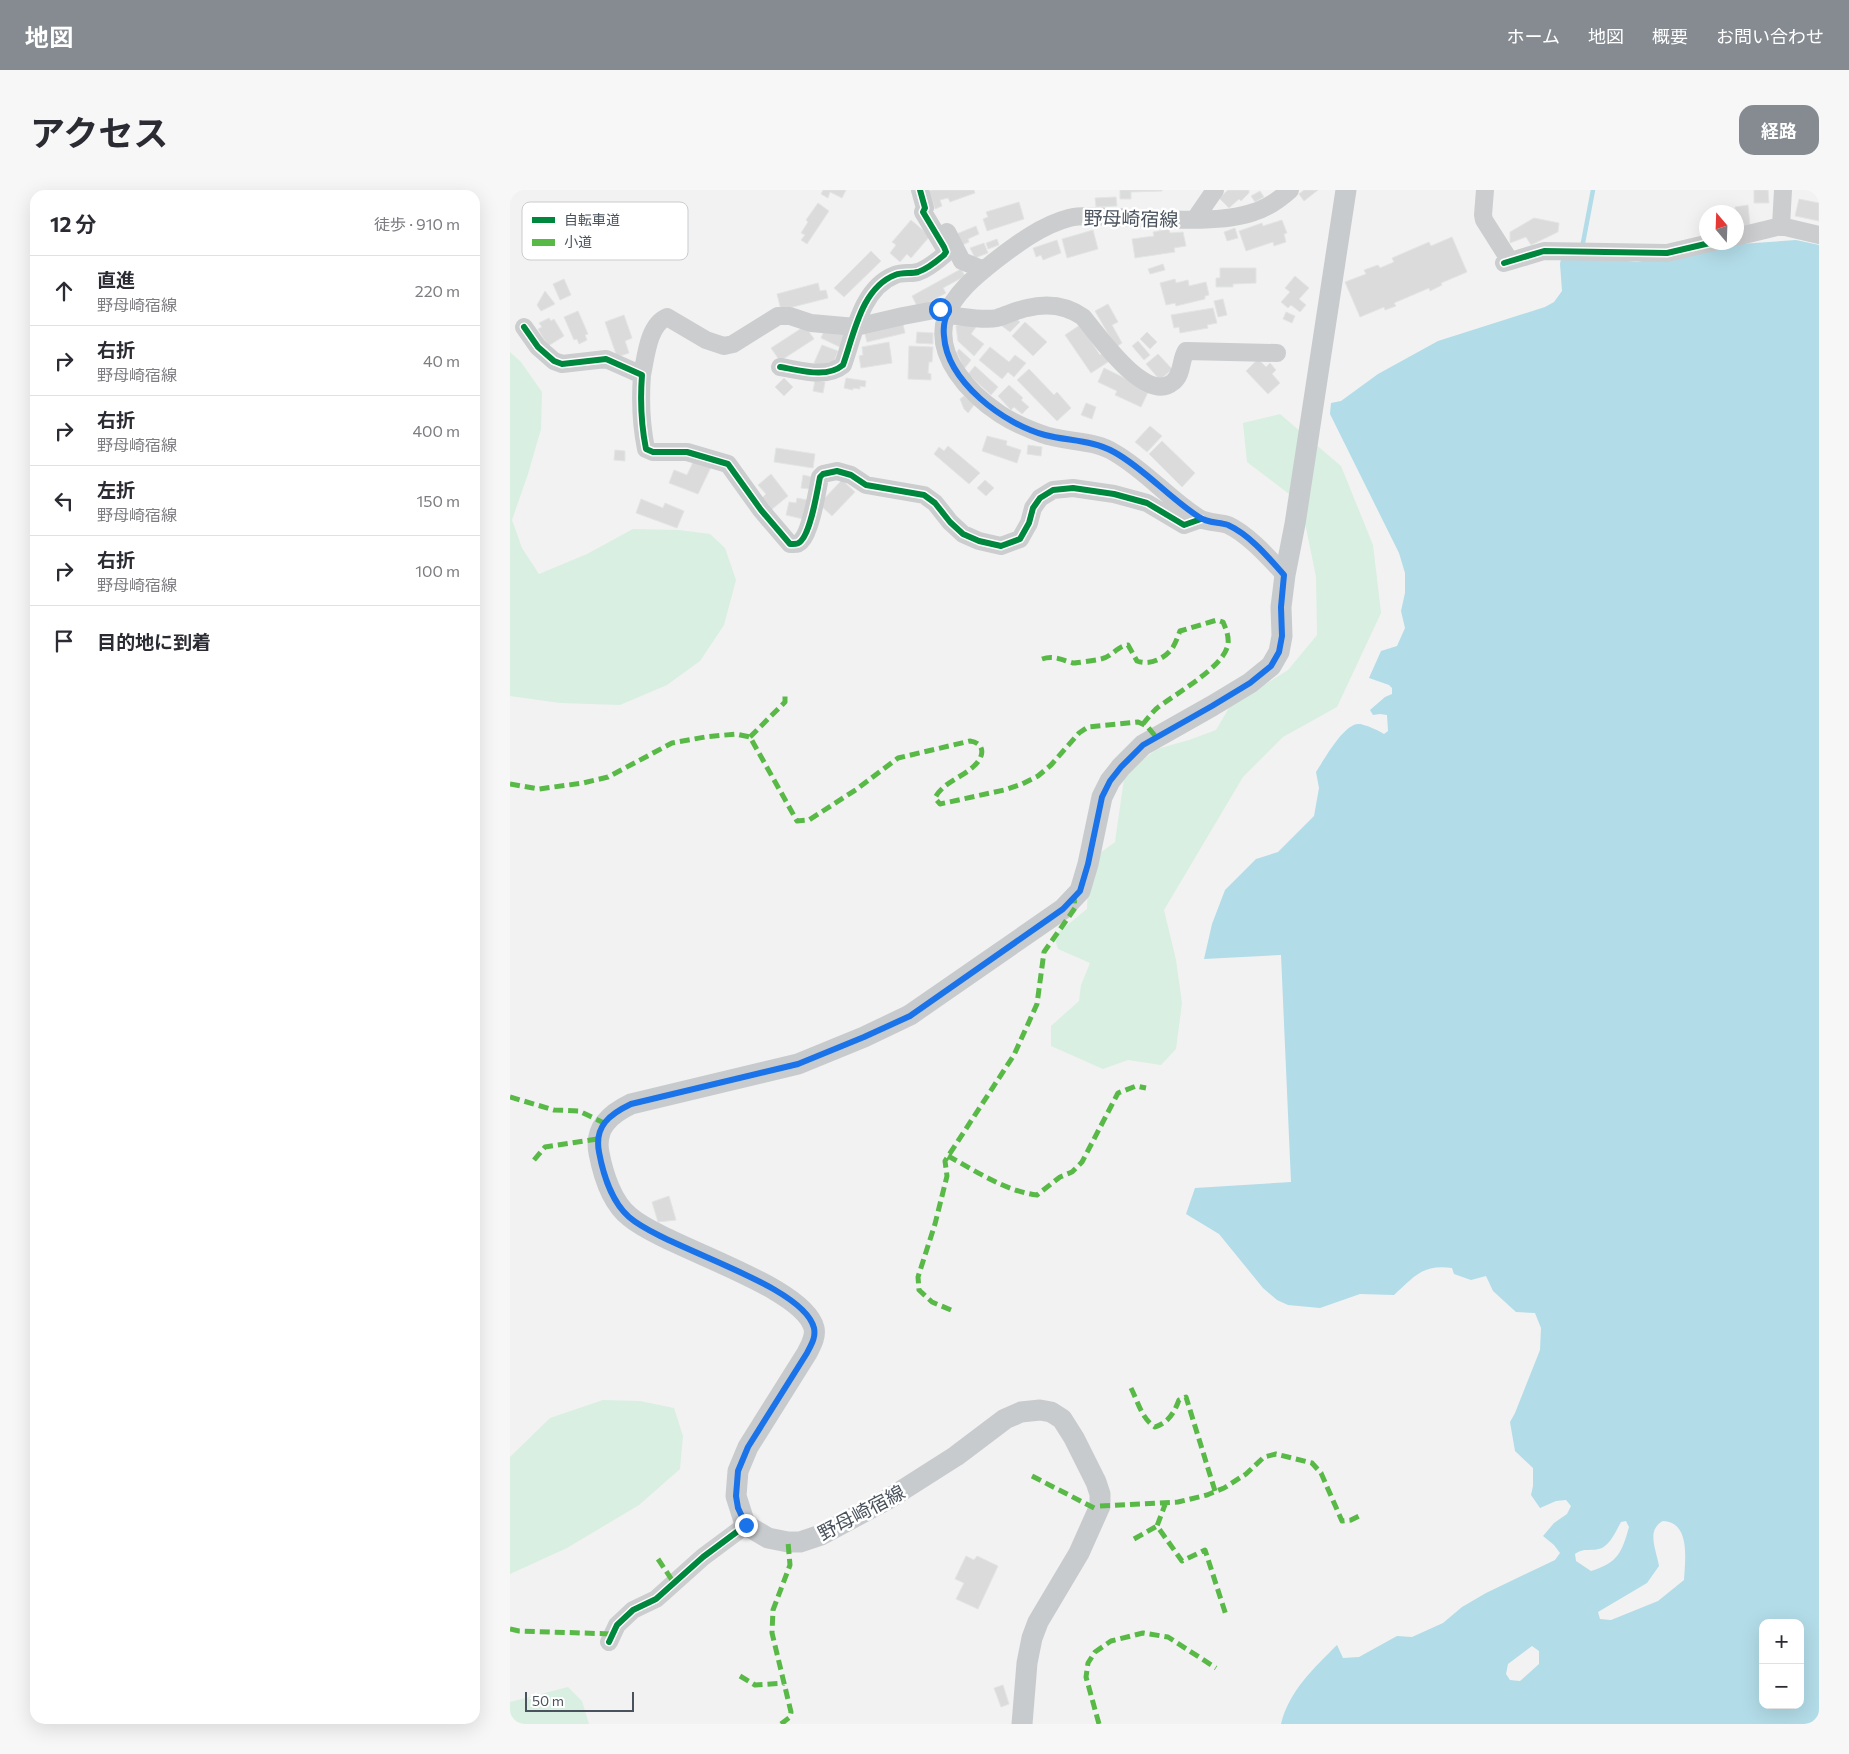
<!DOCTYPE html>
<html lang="ja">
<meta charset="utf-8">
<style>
body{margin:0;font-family:Commissioner,"Noto Sans JP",sans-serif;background:#f7f7f7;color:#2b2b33}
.controls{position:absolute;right:15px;bottom:15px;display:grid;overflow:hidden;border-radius:10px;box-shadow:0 5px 20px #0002}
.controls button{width:45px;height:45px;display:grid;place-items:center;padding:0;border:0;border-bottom:1px solid #e1e1e2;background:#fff;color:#2b2b33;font:25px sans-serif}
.compass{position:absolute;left:1189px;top:15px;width:45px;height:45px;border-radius:50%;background:#fff;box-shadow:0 5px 20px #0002;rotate:341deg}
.scale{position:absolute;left:15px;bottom:12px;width:109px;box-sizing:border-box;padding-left:5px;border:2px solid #4a535d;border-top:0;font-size:14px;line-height:18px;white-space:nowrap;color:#4a535d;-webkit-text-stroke:4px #fff;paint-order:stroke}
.stop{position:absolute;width:15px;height:15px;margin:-11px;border:4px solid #1a73e8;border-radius:50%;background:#fff}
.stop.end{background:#1a73e8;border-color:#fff;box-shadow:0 1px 5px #0008}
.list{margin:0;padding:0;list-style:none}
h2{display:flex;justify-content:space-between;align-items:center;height:65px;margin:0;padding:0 20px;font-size:21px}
h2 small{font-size:16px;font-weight:400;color:#7c7c81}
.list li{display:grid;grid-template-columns:32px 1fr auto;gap:15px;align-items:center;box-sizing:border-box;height:70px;padding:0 20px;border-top:1px solid #e1e1e2}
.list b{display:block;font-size:19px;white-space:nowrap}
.list p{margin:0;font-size:16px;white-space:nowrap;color:#7c7c81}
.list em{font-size:16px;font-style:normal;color:#7c7c81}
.icon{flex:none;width:28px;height:28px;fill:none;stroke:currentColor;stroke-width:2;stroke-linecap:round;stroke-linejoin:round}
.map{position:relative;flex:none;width:1309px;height:1534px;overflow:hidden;border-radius:15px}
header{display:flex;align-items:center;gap:30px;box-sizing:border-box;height:70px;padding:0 25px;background:#858b91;color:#fff}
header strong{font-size:24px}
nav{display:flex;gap:28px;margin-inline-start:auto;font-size:18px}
.intro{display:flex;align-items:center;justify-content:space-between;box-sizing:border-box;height:120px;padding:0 30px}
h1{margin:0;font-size:35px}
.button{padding:12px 22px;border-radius:15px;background:#858b91;color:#fff;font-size:18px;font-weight:700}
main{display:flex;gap:30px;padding:0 30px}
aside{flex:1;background:#fff;border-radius:15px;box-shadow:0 5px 20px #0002}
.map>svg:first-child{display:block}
</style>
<header>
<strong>地図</strong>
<nav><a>ホーム</a><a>地図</a><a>概要</a><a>お問い合わせ</a></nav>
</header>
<div class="intro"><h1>アクセス</h1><a class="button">経路</a></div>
<main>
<aside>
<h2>12 分<small>徒歩 · 910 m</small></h2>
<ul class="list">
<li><svg class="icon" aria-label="ahead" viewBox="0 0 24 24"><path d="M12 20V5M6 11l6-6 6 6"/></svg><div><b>直進</b><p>野母崎宿線</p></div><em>220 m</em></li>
<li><svg class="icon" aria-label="right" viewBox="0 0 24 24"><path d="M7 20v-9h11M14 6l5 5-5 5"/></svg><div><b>右折</b><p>野母崎宿線</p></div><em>40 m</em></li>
<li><svg class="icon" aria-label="right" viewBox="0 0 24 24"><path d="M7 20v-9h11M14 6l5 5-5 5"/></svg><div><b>右折</b><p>野母崎宿線</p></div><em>400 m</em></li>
<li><svg class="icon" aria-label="left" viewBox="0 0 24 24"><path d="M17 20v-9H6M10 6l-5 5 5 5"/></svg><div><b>左折</b><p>野母崎宿線</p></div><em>150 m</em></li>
<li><svg class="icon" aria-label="right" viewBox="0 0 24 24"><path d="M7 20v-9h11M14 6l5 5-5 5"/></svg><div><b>右折</b><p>野母崎宿線</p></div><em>100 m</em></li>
<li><svg class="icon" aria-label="arrive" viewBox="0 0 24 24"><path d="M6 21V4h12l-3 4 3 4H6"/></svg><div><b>目的地に到着</b></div></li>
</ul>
</aside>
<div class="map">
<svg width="1309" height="1534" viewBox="0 0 1309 1534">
<rect width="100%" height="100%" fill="#f2f2f2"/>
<!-- green -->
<path fill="#d9efe2" d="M 0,162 L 11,172 L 32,202 L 31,239 L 18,284 L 2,330 L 12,358 L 29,384 L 77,364 L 123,339 L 169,340 L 200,344 L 215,358 L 226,390 L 214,435 L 190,471 L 157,495 L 110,515 L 50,513 L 0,506 Z
M 770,224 L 831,276 L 863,355 L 871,423 L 827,517 L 773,547 L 733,587 L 654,720 L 666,770 L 672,813 L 666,859 L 651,875 L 618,870 L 593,879 L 541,856 L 541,836 L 569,811 L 571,795 L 580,773 L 548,759 L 544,746 L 577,719 L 578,691 L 590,663 L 605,652 L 614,589 L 630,572 L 647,559 L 679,550 L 706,540 L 720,516 L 778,480 L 807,445 L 806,387 L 791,313 L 737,272 L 733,233 Z
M 93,1210 L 130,1211 L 164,1218 L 173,1246 L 170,1279 L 129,1315 L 57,1358 L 0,1384 L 0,1267 L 40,1228 Z
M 58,1497 L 72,1511 L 79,1534 L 0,1534 L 0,1512 Z"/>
<!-- water -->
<path fill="#b2dce8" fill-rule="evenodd" d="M 1286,50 L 1309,55 L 1309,1534 L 771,1534 C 779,1501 804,1478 827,1455 L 833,1468 L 849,1467 L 887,1446 L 902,1447 L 933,1433 L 952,1417 L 976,1403 L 1045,1370 L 1050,1363 L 1044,1355 L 1033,1346 L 1044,1333 L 1057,1324 L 1061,1316 L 1056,1310 L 1046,1311 L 1030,1318 L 1021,1305 L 1023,1296 L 1023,1278 L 1005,1261 L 1000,1232 L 1005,1223 L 1030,1160 L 1031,1138 L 1025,1123 L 1006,1122 L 983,1101 L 976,1086 L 961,1090 L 944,1084 L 942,1078 C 912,1074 904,1087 884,1105 L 850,1104 L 810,1118 L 778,1115 L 767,1110 L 753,1098 L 709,1044 L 676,1024 L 685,998 L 781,992 L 771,765 L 694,769 L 702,734 L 715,700 L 746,669 L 768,662 L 804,626 L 809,598 L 806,582 C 814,570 834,533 849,534 C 854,534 870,541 874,544 L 878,541 L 877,525 L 870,524 L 863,525 L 860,520 L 875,507 L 882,504 L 882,498 L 879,495 L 859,488 L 871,461 L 887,456 L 895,438 L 891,421 L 895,403 L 895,383 L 889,363 L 820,224 L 821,213 L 831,211 L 868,184 L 928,151 L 1035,117 L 1044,112 L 1052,101 L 1050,74 L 1052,64 L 1127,72 L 1230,54 ZM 1116,1331 L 1119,1337 C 1112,1362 1108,1373 1081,1381 L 1066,1371 L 1065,1364 C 1073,1357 1083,1362 1092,1358 C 1101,1353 1106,1341 1111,1332 ZM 1153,1331 C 1181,1332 1175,1371 1174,1390 L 1148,1411 L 1101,1430 L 1090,1429 L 1088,1422 L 1137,1393 L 1149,1376 C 1146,1359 1136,1340 1153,1331 ZM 1253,1433 L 1290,1433 L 1290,1515 L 1253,1515 ZM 1022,1456 L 1029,1461 L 1029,1474 L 1010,1491 L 1000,1490 L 996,1484 L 998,1474 Z"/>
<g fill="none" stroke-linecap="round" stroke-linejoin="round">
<!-- stream -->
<path stroke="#b2dce8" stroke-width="4.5" d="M 1072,58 L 1083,0"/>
</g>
<!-- building -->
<path fill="#dbdbdc" stroke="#e3e4e4" d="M 313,0 L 336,0 L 332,8 L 320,2 L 318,8 L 311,4 Z
M 422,0 L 464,0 L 465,3 L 440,12 L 438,8 L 430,10 L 432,16 L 425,19 L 419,1 Z
M 610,0 L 652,0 L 652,1 L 621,2 L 621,9 L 610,9 Z
M 718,0 L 739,0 L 739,3 L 731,11 L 729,9 L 719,18 L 709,8 Z
M 794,0 L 808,0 L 794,11 L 789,4 Z
M 1244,0 L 1258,0 L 1259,13 L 1244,13 Z
M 750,1 L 754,7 L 745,12 L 741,6 Z
M 606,7 L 607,16 L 586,17 L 585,8 Z
M 1289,9 L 1309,13 L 1309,31 L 1285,26 Z
M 509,12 L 514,29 L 477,41 L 473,29 L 478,27 L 476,22 Z
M 308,13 L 319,21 L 297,54 L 291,50 L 295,45 L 291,43 L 298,32 L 296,30 Z
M 1238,15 L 1240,36 L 1227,38 L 1225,17 Z
M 1024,28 L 1049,33 L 1048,42 L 1021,55 L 1016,47 L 1000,53 L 1000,42 Z
M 401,30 L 420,46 L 401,68 L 397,64 L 390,72 L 380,63 L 386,55 L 382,52 Z
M 772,30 L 777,43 L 774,44 L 776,52 L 764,56 L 763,52 L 736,61 L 729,41 L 752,33 L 753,36 Z
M 466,36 L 469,44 L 458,49 L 459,52 L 448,57 L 444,45 Z
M 725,38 L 728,48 L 717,51 L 714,42 Z
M 659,39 L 660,43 L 673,42 L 676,56 L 664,58 L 665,62 L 625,68 L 622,49 L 644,46 L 643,42 Z
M 583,40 L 588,59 L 557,68 L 552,49 Z
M 942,47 L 957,82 L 931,93 L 932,95 L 920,101 L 919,98 L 884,113 L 886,116 L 875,120 L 874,117 L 850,127 L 835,92 L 856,84 L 854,80 L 868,75 L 870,78 L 884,72 L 882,68 L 919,52 L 921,56 Z
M 487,49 L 489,55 L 478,59 L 476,53 Z
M 547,50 L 551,63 L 533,70 L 531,65 L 526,67 L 523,58 Z
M 474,53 L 478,63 L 465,68 L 460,58 Z
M 361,61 L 371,71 L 334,107 L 324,98 Z
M 653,74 L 655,80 L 640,84 L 638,79 Z
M 710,78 L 746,78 L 746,93 L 723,94 L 723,97 L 706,97 L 706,88 L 710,88 Z
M 451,79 L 455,86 L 433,98 L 436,103 L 408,118 L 402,106 Z
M 785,86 L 799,98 L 789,109 L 796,115 L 790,122 L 781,115 L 778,118 L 771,112 L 780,102 L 775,98 Z
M 54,89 L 61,105 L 50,110 L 43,94 Z
M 665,89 L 666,93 L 678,90 L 679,96 L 696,92 L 699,105 L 695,106 L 695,109 L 666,116 L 665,113 L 656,115 L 650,93 Z
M 308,93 L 310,101 L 316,100 L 318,108 L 271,120 L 267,104 Z
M 35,101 L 45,114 L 31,121 L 27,115 Z
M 713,109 L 717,125 L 708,127 L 704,111 Z
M 598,114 L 608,132 L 602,135 L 612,153 L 606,157 L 585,121 Z
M 703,118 L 707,133 L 697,135 L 698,138 L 670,143 L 669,137 L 664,138 L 661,125 Z
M 68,121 L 78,144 L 75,145 L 77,150 L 69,154 L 67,149 L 64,150 L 54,127 Z
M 776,122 L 785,126 L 782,133 L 773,129 Z
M 114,125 L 122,148 L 115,151 L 119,163 L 107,167 L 95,132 Z
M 39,128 L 41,131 L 44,129 L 54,146 L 38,156 L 28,139 L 32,137 L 29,133 Z
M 505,128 L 510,132 L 500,142 L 492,136 L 498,129 Z
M 460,132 L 466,137 L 461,144 L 474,154 L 464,166 L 448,151 L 446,136 Z
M 515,132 L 537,152 L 523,166 L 502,146 Z
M 393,134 L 395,143 L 357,152 L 355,144 Z
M 570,135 L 590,165 L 596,161 L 601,170 L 581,183 L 555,145 Z
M 295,136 L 304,149 L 270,171 L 261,158 Z
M 315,139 L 339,143 L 334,159 L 311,148 Z
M 407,142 L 423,143 L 423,154 L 406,153 Z
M 637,142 L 647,152 L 640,159 L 630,149 Z
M 628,151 L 640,165 L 634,170 L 622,156 Z
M 379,152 L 382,173 L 351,178 L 349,166 L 353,165 L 352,157 Z
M 312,155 L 328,161 L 323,174 L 318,172 L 315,178 L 304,173 Z
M 399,156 L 423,157 L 422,172 L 419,172 L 418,183 L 421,184 L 421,190 L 398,189 Z
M 480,157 L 499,172 L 505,165 L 516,173 L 504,187 L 498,182 L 492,189 L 469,170 Z
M 449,159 L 461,170 L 454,179 L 447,162 Z
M 648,164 L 662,179 L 650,190 L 636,174 Z
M 748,169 L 756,177 L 760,173 L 766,180 L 762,184 L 770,193 L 758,204 L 736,181 Z
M 465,176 L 488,197 L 481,205 L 458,184 Z
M 594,178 L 639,200 L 631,217 L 605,205 L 607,201 L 588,192 Z
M 519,179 L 544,205 L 547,202 L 561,218 L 547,231 L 507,190 Z
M 274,188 L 283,197 L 274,206 L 265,197 Z
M 336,188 L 356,191 L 355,197 L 350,196 L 350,199 L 343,198 L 343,200 L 334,198 Z
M 305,190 L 315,192 L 313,203 L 303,201 Z
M 499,195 L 513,208 L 511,210 L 519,217 L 512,224 L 504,217 L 501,220 L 488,206 Z
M 454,206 L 464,215 L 458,223 L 454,219 L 450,209 Z
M 576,213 L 586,217 L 582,229 L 571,225 Z
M 640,236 L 652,246 L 637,262 L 625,252 Z
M 477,246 L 497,251 L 496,255 L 511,260 L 507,273 L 472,261 Z
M 652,251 L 685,283 L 672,297 L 639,264 Z
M 518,255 L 532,257 L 531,266 L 517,264 Z
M 438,256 L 470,283 L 459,294 L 424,264 L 429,257 L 434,261 Z
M 266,258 L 305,264 L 303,278 L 264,272 Z
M 105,260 L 115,261 L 115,271 L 104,270 Z
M 185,268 L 202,275 L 188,304 L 159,293 L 164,280 L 177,285 Z
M 261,284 L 278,306 L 261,320 L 252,308 L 256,304 L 248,295 Z
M 293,285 L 302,287 L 300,299 L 291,298 Z
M 332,290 L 345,302 L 322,326 L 309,314 Z
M 475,290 L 484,298 L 476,306 L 467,298 Z
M 287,308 L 297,310 L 293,329 L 276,325 L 279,312 L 286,313 Z
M 131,309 L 153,318 L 155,313 L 174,321 L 167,338 L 126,323 Z
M 159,1006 L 166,1030 L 148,1032 L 142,1012 Z
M 456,1366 L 464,1370 L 467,1366 L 488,1376 L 468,1419 L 446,1409 L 454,1393 L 445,1389 Z
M 493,1495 L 499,1514 L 491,1517 L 484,1498 Z"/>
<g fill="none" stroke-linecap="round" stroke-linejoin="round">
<!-- minor -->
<path stroke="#cccdcf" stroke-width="18" d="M 975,0 L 973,25 L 974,30 L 1000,71
M 685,29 L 705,0
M 1271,36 L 1273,0
M 437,42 L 452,71 L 474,80
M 1226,47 L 1271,36 L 1309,45
M 994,73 L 1034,61 L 1157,63 L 1204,52
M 436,125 C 452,126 472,131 487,128 C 497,125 507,120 517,118 C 537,113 556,115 573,127 C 588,145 636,215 663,192 C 673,184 670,171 676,161 L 767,163
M 14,137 L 28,157 L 44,171 L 52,174 L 96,169 L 132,185 C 130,211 131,234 136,259 L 143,262 L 177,262 L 218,274 L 251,320 L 280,354 C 284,354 288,355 291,351 C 301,341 307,302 310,287 L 313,284 L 327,281 L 341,285 L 356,295 L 414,305 L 425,313 L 440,332 L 453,344 L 469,351 L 491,356 L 510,349 L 519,333 L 523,318 L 530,308 L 543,300 L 563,298 L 604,304 L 637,313 L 674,335 L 691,329
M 270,177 C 290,180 316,189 333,175 C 344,145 351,98 385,85 C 393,82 401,84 408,82 C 417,79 427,71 434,65 L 436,62 L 434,57 L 413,22 L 415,18 L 410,0
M 132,185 C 136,167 138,135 157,127 L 196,150 L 214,156 L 223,154 L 268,126 L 280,126 L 301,133 L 346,137 L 393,126 L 430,119 L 439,121
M 775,385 C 760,369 738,344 718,335 C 709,332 697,333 689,328 C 659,309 636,281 605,263 C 583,249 556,253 532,244 C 518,239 502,232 490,224 C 460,204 423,166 436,127 C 443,104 467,85 486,70 C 507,54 532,35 559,28 C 574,24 590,27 605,27 C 645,28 708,35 744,22 C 757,18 770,9 780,0
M 99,1452 L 107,1435 L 123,1420 L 146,1409 L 193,1367 L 236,1335"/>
<!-- major -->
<path stroke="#c8cbce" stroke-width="21" d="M 512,1534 L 517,1473 L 522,1448 L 528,1432 L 569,1363 L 590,1316 L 590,1304 L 586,1292 L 564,1248 L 552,1229 L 541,1222 L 530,1220 L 511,1222 L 495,1229 L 446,1266 L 380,1308 L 311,1345 L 290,1352 L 278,1352 L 258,1348 L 236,1335 L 234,1331 L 226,1306 L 228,1281 L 238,1257 L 297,1163 C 301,1155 306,1147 304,1138 C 293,1095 157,1058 120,1027 C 102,1013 93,984 89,963 C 84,938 100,924 121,914 L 288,874 L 354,847 L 400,825 L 553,719 L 570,701 L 578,674 L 592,607 L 600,591 L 611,577 L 633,555 L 702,516 L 740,493 L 761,476 L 769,462 L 772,446 L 771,417 L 775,385 L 785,334 L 836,0"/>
<!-- quiet -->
<path stroke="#58b947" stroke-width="5" stroke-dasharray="10 5" stroke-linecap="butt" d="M 532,469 C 544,465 552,470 563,473 C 566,473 587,470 591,469 C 602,467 607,456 618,455 L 627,471 C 640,476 656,468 663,457 C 666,452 668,446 670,441 L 707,430 L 713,432 C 716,439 719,446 718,454 C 715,477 663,505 646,519 C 641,524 637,529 633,534
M 240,547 L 275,512 L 275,505
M 0,594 L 29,599 L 73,593 L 98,587 L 162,553 L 195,547 L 226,544 L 240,547 L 287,631 L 299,630 L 347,599 L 388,568 L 460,551 C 475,553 475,566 464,576 C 453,587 432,593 425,608 L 430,614 L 494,600 L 512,594 L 528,586 L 541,575 L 569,543 L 578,537 L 628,532 L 637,536 L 646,547
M 0,907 L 44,920 L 69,921 L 94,933
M 438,966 C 466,981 495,1001 527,1005 L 550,987 L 562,982 L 572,972 L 608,903 L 626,896 L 636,898
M 24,970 L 35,957 L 88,949
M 441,1120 L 422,1112 L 409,1100 L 408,1087 L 425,1034 L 437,986 L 435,971 L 504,865 L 527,814 L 534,762 L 565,718 L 564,707
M 621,1198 C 628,1212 632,1229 645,1237 C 659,1232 664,1223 669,1210 L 676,1207 L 705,1301
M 522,1286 L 588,1320
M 656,1312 L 647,1336 L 672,1371 L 695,1360 L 716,1425
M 590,1316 L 668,1312 L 697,1305 L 714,1298 L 736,1284 L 754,1267 L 766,1264 L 802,1273 L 811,1283 L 832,1331 L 841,1330 L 851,1325
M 624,1349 L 647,1336
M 148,1369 L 164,1393
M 0,1439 L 9,1441 L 103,1444
M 230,1486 L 245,1495 L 275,1493
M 271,1534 L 280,1527 L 281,1522 L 262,1443 L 263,1420 L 280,1375 L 278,1352
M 589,1534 L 576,1487 L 578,1473 L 585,1462 L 601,1451 L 633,1443 L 658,1447 L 706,1478"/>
<defs>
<path id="cycleway" d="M 994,73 L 1034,61 L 1157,63 L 1204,52
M 14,137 L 28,157 L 44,171 L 52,174 L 96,169 L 132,185 C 130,211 131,234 136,259 L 143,262 L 177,262 L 218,274 L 251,320 L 280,354 C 284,354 288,355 291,351 C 301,341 307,302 310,287 L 313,284 L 327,281 L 341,285 L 356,295 L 414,305 L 425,313 L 440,332 L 453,344 L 469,351 L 491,356 L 510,349 L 519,333 L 523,318 L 530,308 L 543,300 L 563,298 L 604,304 L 637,313 L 674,335 L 691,329
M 270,177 C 290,180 316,189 333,175 C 344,145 351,98 385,85 C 393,82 401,84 408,82 C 417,79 427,71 434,65 L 436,62 L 434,57 L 413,22 L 415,18 L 410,0
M 99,1452 L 107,1435 L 123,1420 L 146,1409 L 193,1367 L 236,1335"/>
</defs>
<!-- cycleway casing -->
<use href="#cycleway" stroke="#fff" stroke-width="9"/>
<!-- cycleway -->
<use href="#cycleway" stroke="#00873e" stroke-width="6"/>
</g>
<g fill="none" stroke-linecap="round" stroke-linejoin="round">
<!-- route -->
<path stroke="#1a73e8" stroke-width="6" d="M 236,1335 L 228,1318 L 226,1306 L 228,1281 L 238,1257 L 297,1163 C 301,1155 306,1148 304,1138 C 293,1094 156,1059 119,1027 C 102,1012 93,984 89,962 C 84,936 100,924 121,914 L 288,874 L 354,847 L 400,826 L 553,719 L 570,701 L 578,674 L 592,607 L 600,591 L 611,577 L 633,555 L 702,516 L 740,493 L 761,476 L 769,462 L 772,446 L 771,417 L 774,385 C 759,368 740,345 718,335 C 709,332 697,333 689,327 C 659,308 635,279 604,262 C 583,250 558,251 535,245 C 494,234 437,192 434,146 C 433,137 434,129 439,121 L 430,119"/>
</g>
<g text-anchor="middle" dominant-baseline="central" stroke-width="5" stroke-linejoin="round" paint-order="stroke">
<!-- street labels -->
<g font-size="19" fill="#4a535d" stroke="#fff">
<text transform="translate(621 28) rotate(1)">野母崎宿線</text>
<text transform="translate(351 1322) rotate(-28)">野母崎宿線</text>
</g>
</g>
<!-- legend -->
<rect x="12" y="12" width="166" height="58" rx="8" fill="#fff" stroke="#c9cbce" stroke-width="1"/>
<rect x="22" y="27" width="23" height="6" fill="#00873e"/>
<rect x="22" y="49" width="23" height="7" fill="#58b947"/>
<g font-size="14" fill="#4a535d">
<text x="54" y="35">自転車道</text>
<text x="54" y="57">小道</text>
</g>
</svg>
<div class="controls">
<button>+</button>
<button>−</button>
</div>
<svg class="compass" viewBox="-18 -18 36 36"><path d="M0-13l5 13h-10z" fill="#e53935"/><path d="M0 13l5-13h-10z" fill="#7c7c81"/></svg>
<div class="scale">50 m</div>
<div class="stop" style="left:430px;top:119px"></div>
<div class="stop end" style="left:236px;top:1335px"></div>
</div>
</main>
